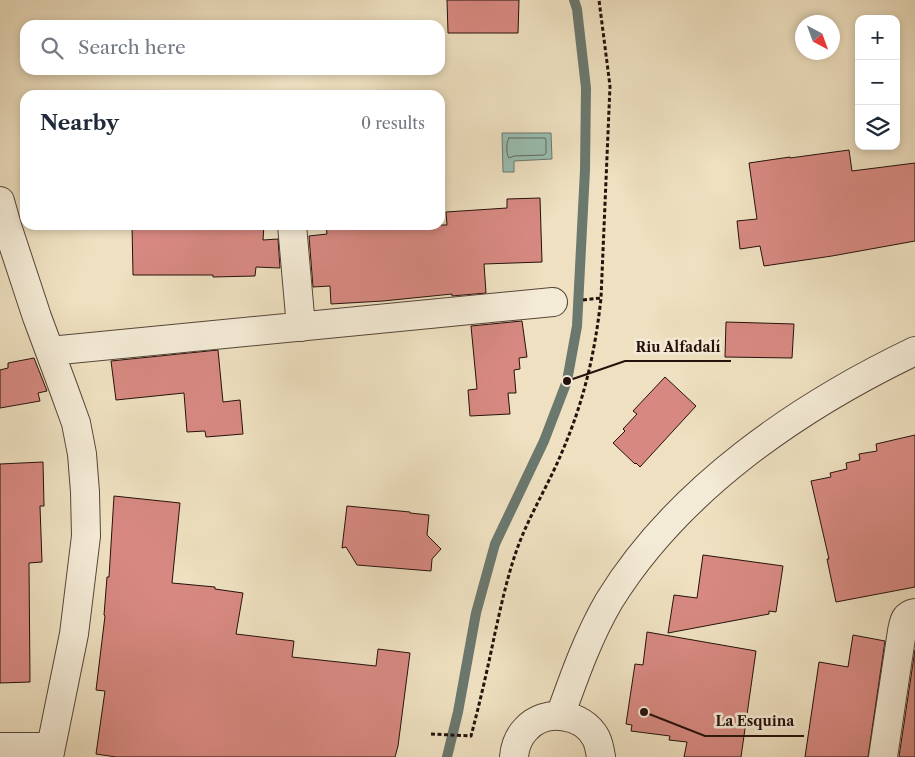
<!DOCTYPE html>
<meta charset="utf-8">
<style>
body{margin:0;font-family:"Libre Caslon Text",serif;background:#f2f2f3;color:#1f2937}
.controls{position:absolute;right:15px;top:15px;display:grid;overflow:hidden;border-radius:10px;box-shadow:0 2px 8px #0003}
.controls button{width:45px;height:45px;display:grid;place-items:center;padding:0;border:0;border-bottom:1px solid #e0e1e3;background:#fff;color:#1f2937;font:25px sans-serif}
.compass{position:absolute;left:795px;top:15px;width:45px;height:45px;border-radius:50%;background:#fff;box-shadow:0 2px 8px #0003;rotate:139deg}
.list{margin:0;padding:0;list-style:none}
h2{display:flex;justify-content:space-between;align-items:center;height:65px;margin:0;padding:0 20px;font-size:21px}
h2 small{font-size:16px;font-weight:400;color:#747a83}
.icon{flex:none;width:28px;height:28px;fill:none;stroke:currentColor;stroke-width:2;stroke-linecap:round;stroke-linejoin:round}
.map{position:relative;flex:none;width:915px;height:757px;overflow:hidden}
.search{position:absolute;background:#fff;box-shadow:0 2px 8px #0003;left:20px;top:20px;width:425px;height:55px;display:flex;align-items:center;gap:12px;box-sizing:border-box;padding:0 18px;border-radius:15px;color:#747a83;font-size:19px}
.panel{position:absolute;background:#fff;box-shadow:0 2px 8px #0003;left:20px;top:90px;width:425px;height:140px;border-radius:15px}
.map>svg:first-child{display:block}
</style>
<div class="map">
<svg width="915" height="757" viewBox="0 0 915 757">
<rect width="100%" height="100%" fill="#eee0c0"/>
<filter id="stains"><feTurbulence type="fractalNoise" baseFrequency=".004" numOctaves="4"/><feColorMatrix values="0 0 0 0 .2 0 0 0 0 .09 0 0 0 0 .02 0 0 0 .5 -.17"/></filter>
<radialGradient id="worn" r=".72"><stop offset=".6" stop-color="#630" stop-opacity="0"/><stop offset="1" stop-color="#630" stop-opacity=".3"/></radialGradient>
<!-- water -->
<path fill="#99bdb0" stroke="#6b786e" d="M 502,133 L 551,133 L 552,159 L 514,161 L 514,172 L 503,172 Z"/>
<g fill="none" stroke-linecap="round" stroke-linejoin="round">
<!-- shore -->
<path stroke="#5f675e" stroke-width="1" d="M 509,138 L 545,138 L 546,140 L 546,153 L 544,155 L 514,156 L 509,158 C 506,154 506,142 509,138 Z"/>
<!-- stream -->
<path stroke="#6b786e" stroke-width="10" d="M 447,757 L 458,712 L 476,613 L 495,544 L 544,441 L 567,381 L 577,326 L 585,170 L 586,88 L 577,9 L 574,0"/>
</g>
<!-- building -->
<path fill="#d78981" stroke="#25110b" d="M 447,0 L 519,0 L 518,33 L 448,33 Z
M 849,150 L 852,171 L 915,163 L 915,241 L 832,256 L 764,266 L 760,246 L 740,249 L 737,221 L 757,219 L 749,163 L 790,157 L 790,158 Z
M 540,198 L 542,262 L 484,264 L 486,293 L 452,296 L 452,294 L 383,301 L 331,304 L 330,286 L 313,287 L 309,236 L 327,234 L 326,225 L 447,225 L 446,212 L 507,208 L 507,199 Z
M 132,225 L 264,225 L 263,240 L 278,239 L 280,268 L 256,267 L 255,276 L 213,277 L 213,275 L 133,275 Z
M 522,321 L 527,357 L 519,358 L 520,369 L 514,370 L 516,393 L 508,393 L 510,414 L 470,416 L 468,390 L 477,389 L 471,326 Z
M 726,322 L 794,324 L 792,358 L 725,357 Z
M 218,350 L 223,402 L 240,400 L 243,434 L 206,437 L 205,431 L 187,432 L 184,393 L 116,400 L 111,361 Z
M 34,358 L 47,391 L 38,393 L 40,401 L 0,408 L 0,370 L 8,368 L 8,363 Z
M 665,377 L 696,406 L 640,467 L 636,463 L 635,464 L 613,443 L 625,431 L 623,429 L 637,414 L 633,411 Z
M 915,435 L 915,587 L 836,602 L 827,559 L 829,559 L 811,481 L 831,477 L 830,473 L 847,469 L 846,463 L 860,460 L 859,454 L 877,451 L 876,444 Z
M 43,462 L 44,506 L 40,506 L 42,562 L 29,563 L 30,682 L 0,683 L 0,464 Z
M 114,496 L 180,503 L 172,583 L 215,587 L 215,589 L 243,593 L 236,634 L 294,641 L 292,657 L 376,666 L 378,649 L 410,653 L 398,746 L 395,757 L 116,757 L 96,754 L 105,691 L 96,690 L 105,616 L 104,615 L 107,577 L 109,577 Z
M 347,506 L 410,512 L 410,513 L 429,515 L 427,535 L 441,549 L 432,559 L 431,571 L 357,565 L 346,547 L 342,548 Z
M 703,555 L 783,566 L 776,612 L 769,611 L 769,614 L 668,633 L 674,595 L 697,598 Z
M 647,632 L 756,651 L 741,757 L 684,757 L 687,742 L 669,740 L 670,736 L 631,731 L 632,725 L 626,724 L 635,664 L 643,665 Z
M 853,635 L 885,641 L 868,757 L 805,757 L 819,662 L 848,667 Z
M 915,650 L 915,757 L 899,757 Z"/>
<g fill="none" stroke-linecap="round" stroke-linejoin="round">
<defs>
<path id="minor" d="M 0,201 L 7,226 L 37,317 L 63,387 L 76,423 L 82,454 L 85,492 L 86,536 L 74,634 L 49,757
M 292,225 L 301,327
M 50,351 L 553,302
M 560,716 C 574,677 588,637 609,601 C 678,489 798,407 915,351
M 0,747 L 51,747
M 514,757 C 515,746 518,737 526,729 C 545,708 583,713 596,738 C 599,744 600,751 601,757
M 883,757 L 902,631 C 904,622 904,615 915,613"/>
</defs>
<!-- minor casing -->
<use href="#minor" stroke="#574538" stroke-width="30"/>
<!-- path -->
<path stroke="#25110b" stroke-width="3" stroke-dasharray="4 2.5" stroke-linecap="butt" d="M 583,300 L 601,298
M 431,734 L 471,736 C 480,702 488,667 495,633 C 501,606 507,578 516,552 C 528,517 548,486 562,452 C 584,401 595,353 601,298 L 610,86 L 599,0"/>
<!-- minor -->
<use href="#minor" stroke="#f4ebd6" stroke-width="28"/>
</g>
<!-- callouts -->
<path fill="none" stroke="#25110b" stroke-width="2" d="M567 381L625 361H731M644 712L705 736H804"/>
<g fill="#25110b" stroke="#f4ebd6" stroke-width="2">
<circle cx="567" cy="381" r="5"/>
<circle cx="644" cy="712" r="5"/>
</g>
<g font-size="14" text-anchor="middle" font-weight="bold" fill="#25110b" stroke="#f4ebd6" stroke-width="5" stroke-linejoin="round" paint-order="stroke">
<text x="678" y="352">Riu Alfadalí</text>
<text x="755" y="726">La Esquina</text>
</g>
<rect width="100%" height="100%" filter="url(#stains)"/>
<rect width="100%" height="100%" fill="url(#worn)"/>
</svg>
<div class="controls">
<button>+</button>
<button>−</button>
<button><svg class="icon" aria-label="layers" viewBox="0 0 24 24"><path d="M12 4l9 5-9 5-9-5zM3 14l9 5 9-5"/></svg></button>
</div>
<svg class="compass" viewBox="-18 -18 36 36"><path d="M0-13l5 13h-10z" fill="#e53935"/><path d="M0 13l5-13h-10z" fill="#747a83"/></svg>
<div class="search"><svg class="icon" aria-label="search" viewBox="0 0 24 24"><circle cx="10" cy="10" r="6"/><path d="M15 15l6 6"/></svg>Search here</div>
<section class="panel">
<h2>Nearby<small>0 results</small></h2>
<ul class="list">
</ul>
</section>
</div>
